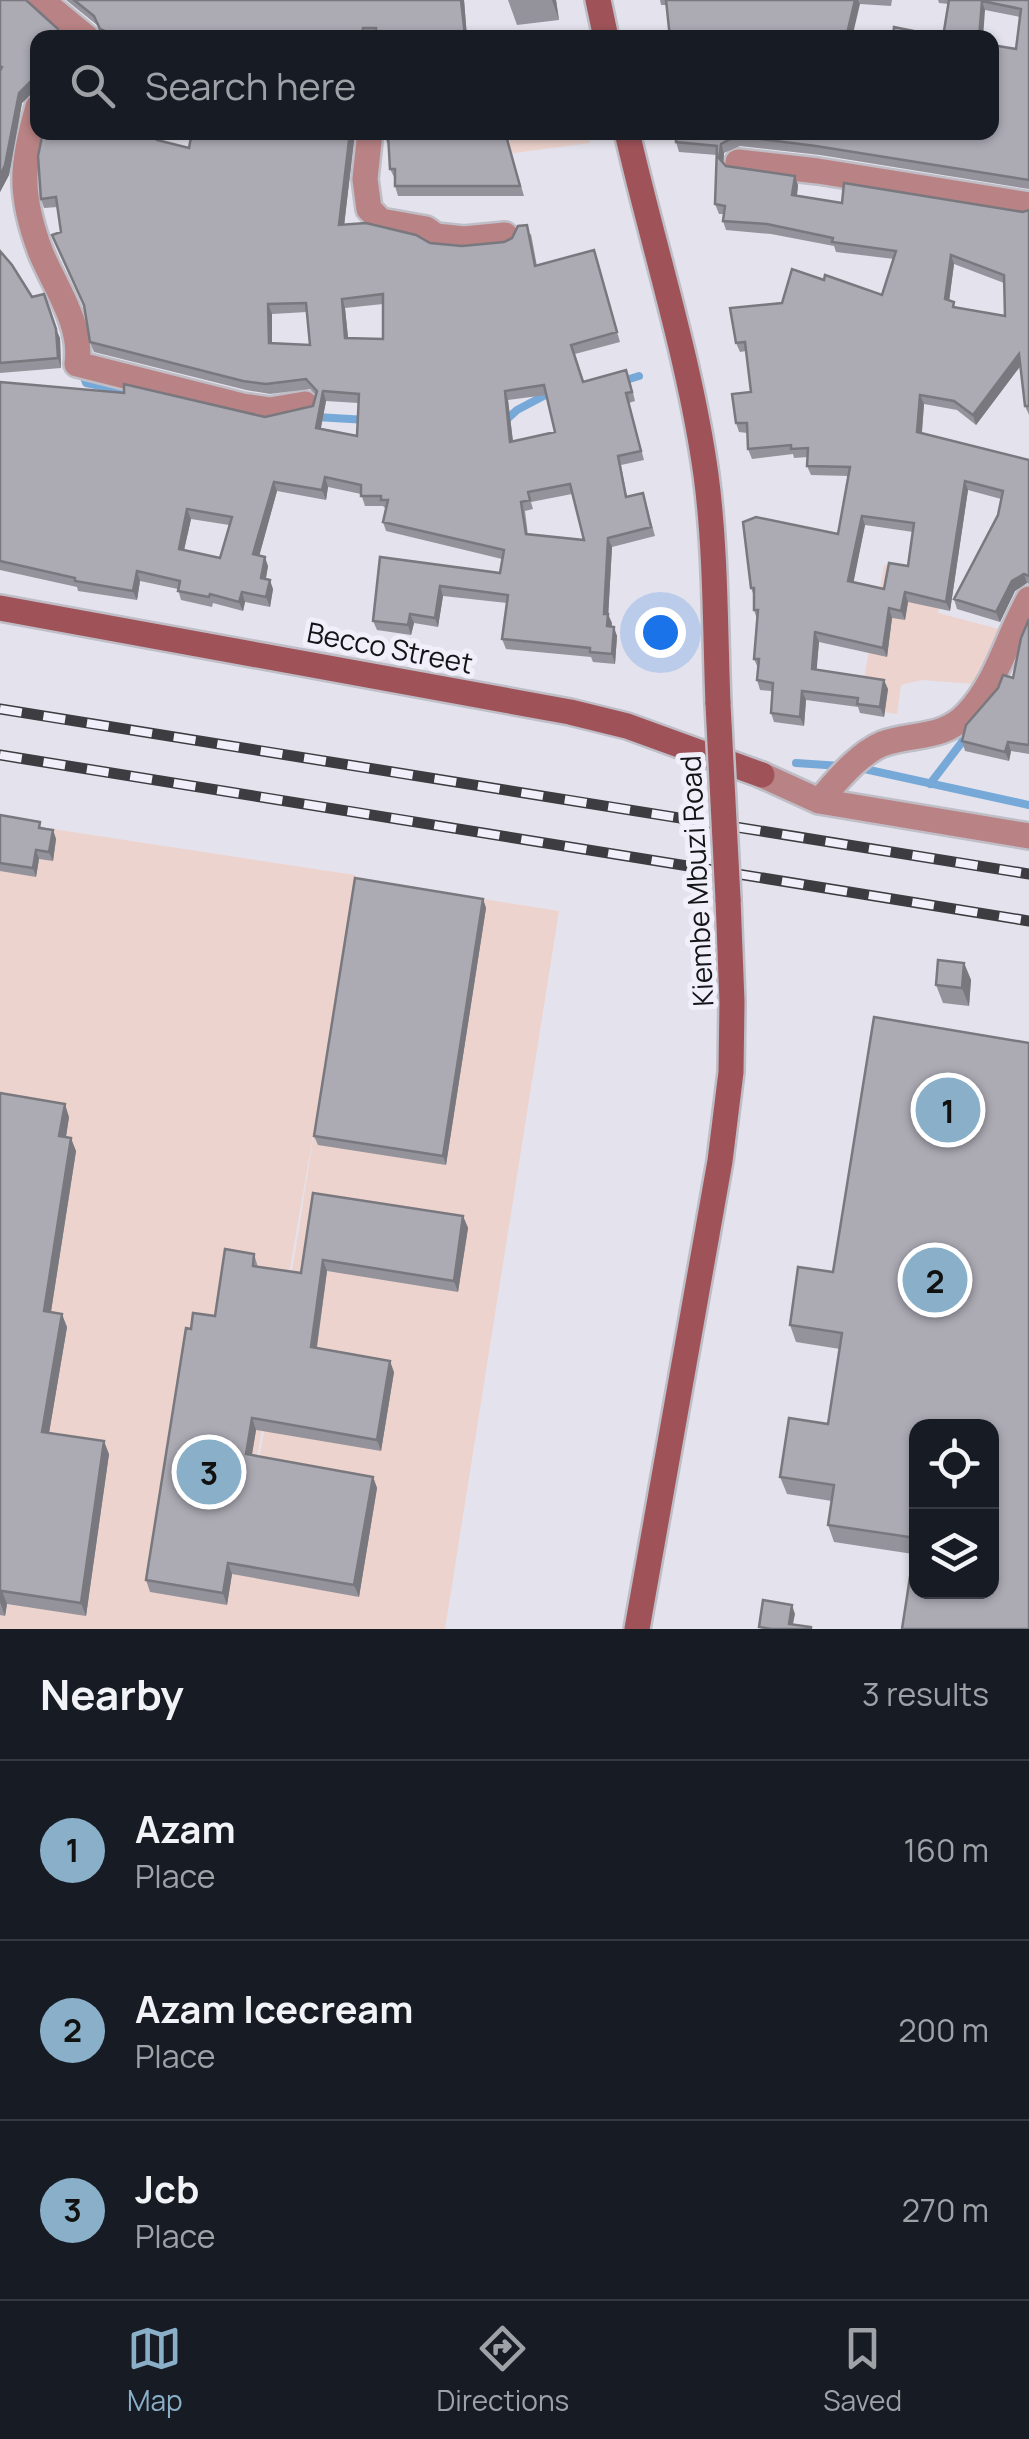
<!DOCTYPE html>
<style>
body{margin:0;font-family:Manrope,sans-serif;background:#20242c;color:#f1f3f6}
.controls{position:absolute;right:30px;bottom:30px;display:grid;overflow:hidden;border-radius:20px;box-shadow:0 2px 8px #0004}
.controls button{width:90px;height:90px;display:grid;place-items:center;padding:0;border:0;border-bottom:2px solid #363941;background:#171b24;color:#f1f3f6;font:50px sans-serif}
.you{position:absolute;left:660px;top:632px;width:35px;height:35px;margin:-25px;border:8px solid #fff;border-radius:50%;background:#1a73e8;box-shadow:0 0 0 15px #1a73e833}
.badge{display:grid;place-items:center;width:65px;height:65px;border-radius:50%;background:#8ab0c9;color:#111;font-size:32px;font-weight:700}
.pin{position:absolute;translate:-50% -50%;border:5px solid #fff;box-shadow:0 2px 10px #0006}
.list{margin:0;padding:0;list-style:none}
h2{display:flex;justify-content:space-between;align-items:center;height:130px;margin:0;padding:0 40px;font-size:42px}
h2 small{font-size:32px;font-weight:400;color:#9ea1a6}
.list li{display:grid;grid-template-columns:65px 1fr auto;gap:30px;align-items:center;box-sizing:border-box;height:180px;padding:0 40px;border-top:2px solid #363941}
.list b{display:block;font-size:38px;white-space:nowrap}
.list p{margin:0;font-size:32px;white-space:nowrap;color:#9ea1a6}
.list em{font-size:32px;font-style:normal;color:#9ea1a6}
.icon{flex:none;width:55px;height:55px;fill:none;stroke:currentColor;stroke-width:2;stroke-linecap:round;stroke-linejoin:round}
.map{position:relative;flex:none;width:1029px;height:1629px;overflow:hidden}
.search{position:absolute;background:#171b24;box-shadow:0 2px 8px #0004;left:30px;right:30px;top:30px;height:110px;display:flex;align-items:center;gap:25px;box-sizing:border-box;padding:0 35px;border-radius:20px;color:#9ea1a6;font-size:38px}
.sheet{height:670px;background:#171b24}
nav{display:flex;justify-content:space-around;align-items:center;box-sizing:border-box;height:140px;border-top:2px solid #363941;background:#171b24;font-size:28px;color:#9ea1a6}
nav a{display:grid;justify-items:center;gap:5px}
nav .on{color:#8ab0c9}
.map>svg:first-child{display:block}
</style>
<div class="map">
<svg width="1029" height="1629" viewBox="0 0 1029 1629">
<rect width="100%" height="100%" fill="#e4e2ec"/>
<!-- industrial -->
<path fill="#edd3ce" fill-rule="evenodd" d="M 479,133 L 588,133 L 590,143 L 483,157 Z
M 884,565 L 943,578 L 938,613 L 1003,630 L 975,684 L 922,680 L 901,685 L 897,714 L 859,708 Z
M 0,821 L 355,875 L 355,879 L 559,911 L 445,1629 L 0,1629 ZM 317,1113 L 299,1229 L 236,1592 L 248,1510 Z"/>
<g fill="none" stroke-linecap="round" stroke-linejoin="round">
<!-- stream -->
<path stroke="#76a9d8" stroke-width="8" d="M 82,372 L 86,383 L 129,392
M 623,381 L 639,376
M 316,417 L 367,420
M 506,420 L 517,410 L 553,391
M 796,763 L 841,766
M 860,768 L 1029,805
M 930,784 L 962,742 L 964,734"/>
<defs>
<path id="street" d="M 41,0 L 87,38
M 38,107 C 21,165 19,195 41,253 C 55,287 83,325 77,364 L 243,406 L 270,410 L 305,404
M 370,132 L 365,179 L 369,209 L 381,221 L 426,229 L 436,236 L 464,239 L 505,235
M 738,162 L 818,171 L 1029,205
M 762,775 L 819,801 C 836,782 858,754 882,744 C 911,733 943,740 967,714 C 997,683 1008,636 1029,599
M 819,801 L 1029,836"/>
<path id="secondary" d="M 598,0 L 606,38
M 627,132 C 653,246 690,360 706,475 C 716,550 715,628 718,704
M 0,608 L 570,712 L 627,726 L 762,775
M 637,1629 L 720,1161 L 731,1072 L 732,1002 L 728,899"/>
</defs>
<!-- street casing -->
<use href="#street" stroke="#bfbdc6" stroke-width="30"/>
<!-- secondary casing -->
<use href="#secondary" stroke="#bfbdc6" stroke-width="30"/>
<!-- street -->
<use href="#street" stroke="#b98385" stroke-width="25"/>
<!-- secondary -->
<use href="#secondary" stroke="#9f5359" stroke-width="25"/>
<defs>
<path id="rail" d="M 0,709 L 1029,874
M 0,755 L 1029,921"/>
</defs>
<!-- rail casing -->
<use href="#rail" stroke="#3d3c41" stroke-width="11"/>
<!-- rail -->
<use href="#rail" stroke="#f1eff9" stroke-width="8" stroke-dasharray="22" stroke-linecap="butt"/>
<defs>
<path id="secondary-bridge" d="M 718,704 L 728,899"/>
</defs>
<!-- secondary-bridge casing -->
<use href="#secondary-bridge" stroke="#bfbdc6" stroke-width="30" stroke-linecap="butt"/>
<!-- secondary-bridge -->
<use href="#secondary-bridge" stroke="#9f5359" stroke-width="25"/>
</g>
<!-- wall -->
<path fill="#94939b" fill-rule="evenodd" d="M 0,0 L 58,29 L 61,38 L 38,38 L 38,92 L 33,92 L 22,103 L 9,175 L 0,192 Z
M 66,0 L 464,0 L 467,36 L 495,33 L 497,38 L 102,38 L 97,25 Z
M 508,0 L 556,0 L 559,20 L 517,25 Z
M 660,0 L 892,0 L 891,6 L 860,4 L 661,5 Z
M 938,0 L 1029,0 L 1029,189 L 820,155 L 740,146 L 724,153 L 723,163 L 726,166 L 798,185 L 797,195 L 842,203 L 1023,212 L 1029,210 L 1029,415 L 1025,406 L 1020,366 L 976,425 L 957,410 L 924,404 L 922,433 L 1029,460 L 1029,584 L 1027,583 L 1015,591 L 1000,622 L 957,609 L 954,599 L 998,515 L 1001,499 L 968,490 L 950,611 L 908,602 L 905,620 L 892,618 L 887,657 L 819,642 L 816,670 L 888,689 L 884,717 L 860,713 L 858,707 L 806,700 L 804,726 L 774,722 L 771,713 L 772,691 L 760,690 L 757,680 L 758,668 L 754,659 L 757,619 L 754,610 L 754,596 L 751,588 L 838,534 L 848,476 L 811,475 L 807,466 L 808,457 L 794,458 L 793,454 L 752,459 L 748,449 L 747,433 L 739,432 L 736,423 L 751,392 L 746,351 L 740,352 L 736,343 L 782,303 L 824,280 L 882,295 L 894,259 L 836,252 L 834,246 L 771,234 L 726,230 L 723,221 L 724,214 L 719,214 L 715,204 L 717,155 L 679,152 L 676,142 L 1016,49 L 1020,17 L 985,10 L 943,37 L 949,4 L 939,3 ZM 954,264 L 1004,283 L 1005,316 L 956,307 L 949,301 ZM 865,525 L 913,532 L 908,566 L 884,589 L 853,582 Z
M 43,132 L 161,132 L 161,141 L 189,148 L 192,132 L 355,132 L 344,225 L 430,243 L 462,246 L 504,242 L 531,234 L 537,266 L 594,250 L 620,342 L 575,354 L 584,382 L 630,380 L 635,401 L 629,403 L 644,460 L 621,465 L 627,497 L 646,503 L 655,536 L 612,547 L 608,614 L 611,626 L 617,636 L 615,664 L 593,662 L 591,657 L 506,649 L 502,639 L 507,603 L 443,596 L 438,627 L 414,623 L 411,635 L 377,630 L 373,621 L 380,557 L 500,573 L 502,559 L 386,531 L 383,522 L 386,509 L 383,506 L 365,506 L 361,494 L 328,487 L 326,500 L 277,491 L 259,556 L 268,566 L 266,579 L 273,589 L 270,607 L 245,602 L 243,611 L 213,603 L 212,607 L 181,600 L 178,589 L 140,581 L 137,600 L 78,591 L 77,587 L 0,570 L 0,382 L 265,417 L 313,406 L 316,395 L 310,389 L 270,394 L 246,390 L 94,352 L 90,342 L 84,309 L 61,232 L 58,207 L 44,208 L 41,199 ZM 383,304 L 383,339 L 348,338 L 345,308 ZM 307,312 L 310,345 L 272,343 L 272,314 ZM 546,395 L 555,432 L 513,441 L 508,400 ZM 326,401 L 358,403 L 357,436 L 321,428 ZM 572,494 L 584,540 L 528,535 L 525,511 L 533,509 L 531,502 ZM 191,519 L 229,525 L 220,558 L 184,550 Z
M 384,132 L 505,132 L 524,196 L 398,196 L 395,186 L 395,179 L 390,169 L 389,143 L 387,143 Z
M 0,251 L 60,338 L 61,368 L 0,373 Z
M 1029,619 L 1029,754 L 1011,751 L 1009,761 L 965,751 L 962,741 L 1013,678 Z
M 0,815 L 53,830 L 56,839 L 53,861 L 39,859 L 36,877 L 0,871 Z
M 483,899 L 486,908 L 446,1165 L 318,1145 L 314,1136 Z
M 964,963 L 971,980 L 969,1006 L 943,1003 L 936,985 Z
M 1029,1043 L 913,1554 L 834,1542 L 828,1525 L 832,1501 L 787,1494 L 780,1477 L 828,1424 L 840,1349 L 796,1342 L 790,1325 Z
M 0,1093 L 69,1117 L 66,1137 L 76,1151 L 51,1312 L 67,1327 L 49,1433 L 109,1454 L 86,1616 L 7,1604 L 5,1616 L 0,1615 Z
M 313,1193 L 463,1216 L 468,1228 L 458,1292 L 327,1271 L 317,1348 L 394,1372 L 381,1451 L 256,1430 L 252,1455 L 373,1477 L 377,1488 L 359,1597 L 232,1574 L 227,1605 L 150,1592 L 146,1580 L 191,1329 L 215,1316 L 254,1254 L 258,1267 L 301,1273 Z"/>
<!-- shaded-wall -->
<path fill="#78787e" d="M 461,0 L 464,0 L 467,38 L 465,38 Z
M 552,0 L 556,0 L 559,20 Z
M 855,0 L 858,0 L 860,4 L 852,38 L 846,38 Z
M 982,1 L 985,10 L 983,38 L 979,38 Z
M 30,82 L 33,92 L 22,103 L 9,175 L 0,192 L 0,176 L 19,93 Z
M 350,132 L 355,132 L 343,235 L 339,225 Z
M 721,144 L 724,153 L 723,168 L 719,158 Z
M 795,176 L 798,185 L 796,204 L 792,195 Z
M 951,255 L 954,264 L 948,309 L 945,299 Z
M 342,299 L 345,308 L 349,347 L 345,338 Z
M 268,304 L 272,314 L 272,352 L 269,343 Z
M 56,329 L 60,338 L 61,368 L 58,358 Z
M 1019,354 L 1022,364 L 976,425 L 973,415 Z
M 323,391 L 326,401 L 319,437 L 316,428 Z
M 505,391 L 508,400 L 514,451 L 510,442 Z
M 920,395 L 924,404 L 921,441 L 917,432 Z
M 325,477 L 328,487 L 326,500 L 322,490 Z
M 965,481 L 968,490 L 950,611 L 946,602 Z
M 274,482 L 277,491 L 257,564 L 253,554 Z
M 187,509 L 191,519 L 182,559 L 179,549 Z
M 862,516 L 865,525 L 852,590 L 848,581 Z
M 608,538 L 612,547 L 608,620 L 608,614 L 612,623 L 611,636 L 604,614 Z
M 265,557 L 268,566 L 264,587 L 261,578 Z
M 137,571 L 140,581 L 137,600 L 133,591 Z
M 1024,574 L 1027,583 L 1015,591 L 1000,622 L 996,612 L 1012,581 Z
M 270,580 L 273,589 L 270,607 L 266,597 Z
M 440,586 L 443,596 L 438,627 L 435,618 Z
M 242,592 L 245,602 L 243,611 L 239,602 Z
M 905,592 L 908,602 L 905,620 L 901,611 Z
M 889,608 L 892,618 L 887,657 L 883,648 Z
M 410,614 L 414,623 L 411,635 L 408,625 Z
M 614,627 L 617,636 L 615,664 L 612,654 Z
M 815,632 L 819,642 L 816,678 L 812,669 Z
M 884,680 L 888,689 L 884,717 L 880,707 Z
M 802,691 L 806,700 L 804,726 L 800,717 Z
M 1008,742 L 1011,751 L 1009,761 L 1005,752 Z
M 53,830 L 56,839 L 53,861 L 49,852 Z
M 36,850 L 39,859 L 36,877 L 33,868 Z
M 483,899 L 486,908 L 446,1165 L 443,1156 Z
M 964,963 L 971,980 L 969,1006 L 962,988 Z
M 65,1104 L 69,1117 L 64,1149 L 59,1136 Z
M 71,1138 L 76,1151 L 49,1324 L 44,1311 Z
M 463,1216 L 468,1228 L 458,1292 L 454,1281 Z
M 323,1260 L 327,1271 L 315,1358 L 311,1347 Z
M 62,1314 L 67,1327 L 47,1445 L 42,1432 Z
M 390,1361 L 394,1372 L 381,1451 L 377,1440 Z
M 252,1418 L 256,1430 L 250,1465 L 246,1454 Z
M 104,1441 L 109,1454 L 86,1616 L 81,1603 Z
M 373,1477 L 377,1488 L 359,1597 L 354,1585 Z
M 228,1563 L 232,1574 L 227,1605 L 223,1593 Z
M 2,1591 L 7,1604 L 5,1616 L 0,1602 Z
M 792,1605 L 795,1614 L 792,1629 L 789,1624 Z"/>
<!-- building -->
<path fill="#acabb4" stroke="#78787e" stroke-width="2.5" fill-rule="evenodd" d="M 0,0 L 26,0 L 58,29 L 55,38 L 38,38 L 38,82 L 30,82 L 19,93 L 5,165 L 0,176 L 0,71 L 2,67 L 0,66 Z
M 74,0 L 461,0 L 465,36 L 495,33 L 496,38 L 377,38 L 376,28 L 363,28 L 362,38 L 120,38 L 100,29 L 94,16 Z
M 666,0 L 855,0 L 846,38 L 670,38 Z
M 949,0 L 1029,0 L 1029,180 L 816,146 L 736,136 L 721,144 L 719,158 L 726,166 L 795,176 L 792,195 L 842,203 L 844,183 L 1023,212 L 1029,210 L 1029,406 L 1025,406 L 1019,354 L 973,415 L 954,401 L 920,395 L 917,432 L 1029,460 L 1029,576 L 1024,574 L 1012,581 L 996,612 L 954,599 L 998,515 L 1003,491 L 965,481 L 946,602 L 905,592 L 901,611 L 889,608 L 883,648 L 815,632 L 812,669 L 884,680 L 880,707 L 857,704 L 858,698 L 802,691 L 800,717 L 771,713 L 773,683 L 757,680 L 759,659 L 754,659 L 758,610 L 754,610 L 754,588 L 751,588 L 743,522 L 756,517 L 838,534 L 850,467 L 807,466 L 808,448 L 791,449 L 791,445 L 748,449 L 747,423 L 736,423 L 732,394 L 751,392 L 745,342 L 736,343 L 730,308 L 782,303 L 792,269 L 824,280 L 825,275 L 882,295 L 896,251 L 832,242 L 833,238 L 767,224 L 723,221 L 725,206 L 715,204 L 717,146 L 676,142 L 676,132 L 992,132 L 992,45 L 1016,49 L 1021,9 L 982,1 L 979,38 L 893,38 L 894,27 L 943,37 ZM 951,255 L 1004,275 L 1005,316 L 953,307 L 954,302 L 945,299 ZM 862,516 L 914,523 L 908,566 L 889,563 L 884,589 L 848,581 Z
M 43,132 L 157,132 L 157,140 L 189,148 L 192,132 L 350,132 L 339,225 L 366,223 L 416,235 L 430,243 L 462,246 L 504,242 L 512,238 L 518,226 L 527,225 L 535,266 L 594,250 L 617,332 L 571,345 L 583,382 L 626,370 L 632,392 L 626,393 L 641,451 L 618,456 L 626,497 L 643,493 L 651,527 L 608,538 L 604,614 L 608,614 L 607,626 L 614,627 L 612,654 L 590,652 L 590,648 L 502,639 L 508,595 L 440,586 L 435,618 L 410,614 L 408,625 L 373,621 L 380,557 L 500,573 L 504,550 L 383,522 L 388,500 L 381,500 L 381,496 L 361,496 L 361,485 L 325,477 L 322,490 L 274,482 L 253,554 L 265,557 L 261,578 L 270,580 L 266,597 L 242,592 L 239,602 L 210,594 L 209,597 L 178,591 L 180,581 L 137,571 L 133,591 L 75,581 L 75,578 L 0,561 L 0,382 L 124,393 L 124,384 L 265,417 L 313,406 L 317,391 L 306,379 L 266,384 L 243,381 L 90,342 L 84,305 L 52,235 L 61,232 L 56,197 L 41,199 L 38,156 ZM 383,294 L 383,339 L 345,338 L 342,299 ZM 306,303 L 310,345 L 269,343 L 268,304 ZM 544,385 L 555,432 L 510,442 L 505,391 ZM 323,391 L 359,394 L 357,436 L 316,428 ZM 570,484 L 584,540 L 526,534 L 521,502 L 530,500 L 528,492 ZM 187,509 L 232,517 L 220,558 L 179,549 Z
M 384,132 L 505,132 L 520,186 L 395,186 L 395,169 L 390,169 L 388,134 Z
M 0,251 L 12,265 L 32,297 L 44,294 L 56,329 L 58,358 L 0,363 Z
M 1029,619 L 1029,745 L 1008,742 L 1005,752 L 962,741 L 966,725 L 998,688 L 1003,675 L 1013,678 L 1021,638 Z
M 0,815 L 40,822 L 39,828 L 53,830 L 49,852 L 36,850 L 33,868 L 0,863 Z
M 355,878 L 483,899 L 443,1156 L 314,1136 Z
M 938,960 L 964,963 L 962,988 L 936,985 Z
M 874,1017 L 1029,1043 L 1029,1629 L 902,1629 L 916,1538 L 828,1525 L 834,1485 L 780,1477 L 789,1418 L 828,1424 L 842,1333 L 790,1325 L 798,1267 L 833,1272 ZM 916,1426 L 992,1426 L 992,1592 L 916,1592 Z
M 0,1093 L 65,1104 L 59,1136 L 71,1138 L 44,1311 L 62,1314 L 42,1432 L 104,1441 L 81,1603 L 2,1591 L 0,1602 Z
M 313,1193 L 463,1216 L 454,1281 L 323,1260 L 311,1347 L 390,1361 L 377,1440 L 252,1418 L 246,1454 L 373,1477 L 354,1585 L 228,1563 L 223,1593 L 146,1580 L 186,1328 L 191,1329 L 193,1313 L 215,1316 L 225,1249 L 254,1254 L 253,1266 L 301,1273 Z
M 763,1600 L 792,1605 L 789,1624 L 811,1627 L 811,1629 L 772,1629 L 759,1627 Z"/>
<g text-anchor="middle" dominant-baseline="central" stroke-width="10" stroke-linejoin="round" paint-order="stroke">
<!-- street labels -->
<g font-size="28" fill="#141317" stroke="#f1eff9">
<text transform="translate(390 647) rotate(11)">Becco Street</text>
<text transform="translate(696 881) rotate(-93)">Kiembe Mbuzi Road</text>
</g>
</g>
</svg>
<div class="controls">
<button><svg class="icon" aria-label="locate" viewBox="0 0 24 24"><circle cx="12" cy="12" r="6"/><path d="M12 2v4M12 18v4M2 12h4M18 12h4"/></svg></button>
<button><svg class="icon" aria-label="layers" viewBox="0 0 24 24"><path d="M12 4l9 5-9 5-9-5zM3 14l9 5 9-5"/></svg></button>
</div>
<div class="you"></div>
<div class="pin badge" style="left:948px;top:1110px">1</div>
<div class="pin badge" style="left:935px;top:1280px">2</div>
<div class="pin badge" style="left:209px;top:1472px">3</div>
<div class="search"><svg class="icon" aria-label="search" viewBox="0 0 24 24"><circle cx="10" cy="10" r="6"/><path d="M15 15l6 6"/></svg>Search here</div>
</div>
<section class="sheet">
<h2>Nearby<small>3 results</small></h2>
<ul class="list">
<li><span class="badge">1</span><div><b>Azam</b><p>Place</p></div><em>160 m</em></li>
<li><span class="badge">2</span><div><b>Azam Icecream</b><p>Place</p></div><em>200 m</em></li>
<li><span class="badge">3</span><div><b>Jcb</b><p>Place</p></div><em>270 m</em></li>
</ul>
</section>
<nav>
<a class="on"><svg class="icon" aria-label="map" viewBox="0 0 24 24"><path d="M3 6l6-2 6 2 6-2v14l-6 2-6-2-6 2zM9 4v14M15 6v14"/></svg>Map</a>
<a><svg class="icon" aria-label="directions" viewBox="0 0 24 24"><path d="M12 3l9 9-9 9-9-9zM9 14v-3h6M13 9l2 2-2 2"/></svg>Directions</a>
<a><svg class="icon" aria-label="saved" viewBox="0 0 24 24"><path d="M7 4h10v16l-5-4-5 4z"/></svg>Saved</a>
</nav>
